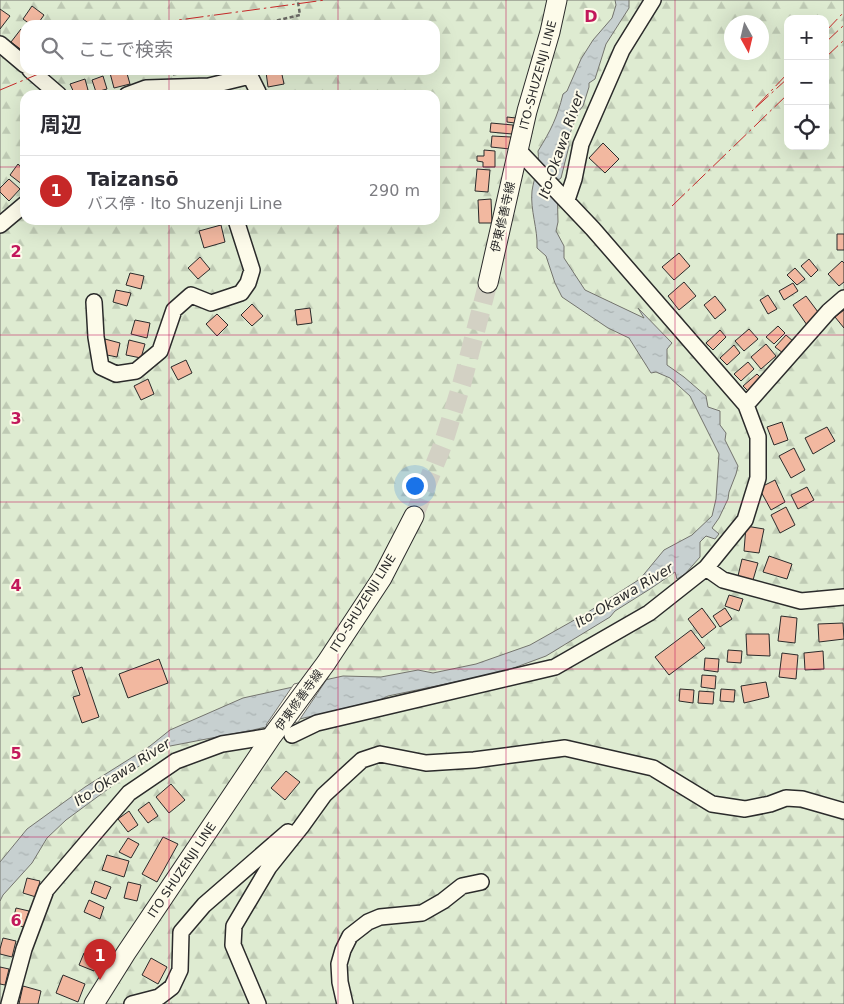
<!DOCTYPE html>
<html lang="ja">
<meta charset="utf-8">
<style>
body{margin:0;font-family:"DejaVu Sans","Noto Sans JP",sans-serif;background:#f7f7f7;color:#2b2b33}
.controls{position:absolute;right:15px;top:15px;display:grid;overflow:hidden;border-radius:10px;box-shadow:0 5px 20px #0002}
.controls button{width:45px;height:45px;display:grid;place-items:center;padding:0;border:0;border-bottom:1px solid #e1e1e2;background:#fff;color:#2b2b33;font:25px sans-serif}
.compass{position:absolute;left:724px;top:15px;width:45px;height:45px;border-radius:50%;background:#fff;box-shadow:0 5px 20px #0002;rotate:172deg}
.you{position:absolute;left:414px;top:485px;width:18px;height:18px;margin:-12px;border:4px solid #fff;border-radius:50%;background:#1a73e8;box-shadow:0 0 0 8px #1a73e833}
.badge{display:grid;place-items:center;width:32px;height:32px;border-radius:50%;background:#c62828;color:#fff;font-size:16px;font-weight:700}
.pin{position:absolute;translate:-50% -41px;filter:drop-shadow(0 1px 2px #0008)}
.pin::after{content:'';position:absolute;top:26px;width:18px;height:15px;background:inherit;clip-path:polygon(0 0,100% 0,50% 100%)}
.list{margin:0;padding:0;list-style:none}
h2{display:flex;justify-content:space-between;align-items:center;height:65px;margin:0;padding:0 20px;font-size:21px}
h2 small{font-size:16px;font-weight:400;color:#7c7c81}
.list li{display:grid;grid-template-columns:32px 1fr auto;gap:15px;align-items:center;box-sizing:border-box;height:70px;padding:0 20px;border-top:1px solid #e1e1e2}
.list b{display:block;font-size:19px;white-space:nowrap}
.list p{margin:0;font-size:16px;white-space:nowrap;color:#7c7c81}
.list em{font-size:16px;font-style:normal;color:#7c7c81}
.icon{flex:none;width:28px;height:28px;fill:none;stroke:currentColor;stroke-width:2;stroke-linecap:round;stroke-linejoin:round}
.map{position:relative;flex:none;width:844px;height:1004px;overflow:hidden}
.search{position:absolute;background:#fff;box-shadow:0 5px 20px #0002;left:20px;top:20px;width:420px;height:55px;display:flex;align-items:center;gap:12px;box-sizing:border-box;padding:0 18px;border-radius:15px;color:#7c7c81;font-size:19px}
.panel{position:absolute;background:#fff;box-shadow:0 5px 20px #0002;left:20px;top:90px;width:420px;height:135px;border-radius:15px}
.map>svg:first-child{display:block}
</style>
<div class="map">
<svg width="844" height="1004" viewBox="0 0 844 1004">
<defs>
<pattern id="forest-firs" width="22" height="20" patternUnits="userSpaceOnUse" patternTransform="scale(1.25)"><rect width="22" height="20" fill="#deebd1"/><path d="M5 1l3.5 6h-7zM16 11l3.5 6h-7z" fill="#bfcab4"/></pattern>
<pattern id="water-ripples" width="26" height="14" patternUnits="userSpaceOnUse" patternTransform="scale(1.25)"><rect width="26" height="14" fill="#c7d0d0"/><path d="M2 4q2-2 4 0t4 0M15 11q2-2 4 0t4 0" fill="none" stroke="#abb3b3"/></pattern>
</defs>
<rect width="100%" height="100%" fill="#fdfbea"/>
<!-- forest -->
<path fill="url(#forest-firs)" stroke="#74746e" fill-rule="evenodd" d="M 0,0 L 844,0 L 844,1004 L 0,1004 ZM 788,19 L 825,19 L 825,146 L 788,146 ZM 732,22 L 762,22 L 762,52 L 732,52 ZM 25,25 L 435,25 L 435,70 L 25,70 ZM 25,95 L 435,95 L 435,220 L 25,220 Z"/>
<!-- water -->
<path fill="url(#water-ripples)" stroke="#74746e" d="M 615,0 L 629,0 L 629,8 L 606,44 L 595,79 L 589,83 L 589,87 L 583,106 L 579,111 L 568,138 L 569,146 L 561,178 L 557,181 L 558,222 L 556,231 L 564,246 L 564,258 L 585,290 L 644,318 L 638,308 L 672,343 L 667,349 L 667,365 L 684,377 L 706,396 L 708,407 L 720,411 L 720,425 L 726,433 L 725,440 L 738,466 L 736,474 L 729,492 L 728,499 L 719,518 L 712,528 L 719,534 L 715,539 L 706,536 L 700,542 L 700,557 L 685,574 L 677,579 L 675,572 L 650,589 L 615,611 L 610,617 L 546,656 L 503,672 L 388,696 L 380,700 L 253,730 L 165,747 L 66,820 L 47,838 L 32,863 L 3,895 L 0,901 L 0,862 L 27,829 L 85,787 L 150,746 L 170,730 L 243,698 L 343,676 L 381,677 L 418,670 L 433,673 L 476,664 L 530,645 L 585,614 L 640,579 L 664,550 L 692,535 L 712,516 L 716,499 L 719,454 L 690,396 L 670,378 L 656,372 L 651,373 L 629,338 L 608,328 L 562,297 L 555,283 L 546,256 L 537,248 C 538,229 530,210 532,191 C 534,177 540,166 538,151 C 551,130 557,118 563,94 L 567,91 L 581,59 L 593,40 L 612,18 L 616,5 Z"/>
<!-- pier -->
<path fill="#fdfbea" stroke="#74746e" d="M 329,676 L 298,722 L 271,728 L 266,725 L 294,684 Z"/>
<!-- building -->
<path fill="#f2b8a0" stroke="#2b2b2b" d="M 32,6 L 44,15 L 37,25 L 31,25 L 23,19 Z
M 0,9 L 10,16 L 0,29 Z
M 21,29 L 25,32 L 25,48 L 23,51 L 11,42 Z
M 123,70 L 126,70 L 130,84 L 114,88 L 110,73 Z
M 173,70 L 189,70 L 189,73 L 173,75 Z
M 276,70 L 281,70 L 284,84 L 268,87 L 266,72 Z
M 103,76 L 107,89 L 96,92 L 92,80 Z
M 85,79 L 88,90 L 79,95 L 75,95 L 70,84 Z
M 507,117 L 516,118 L 515,123 L 507,122 Z
M 491,123 L 513,125 L 512,134 L 490,132 Z
M 492,136 L 511,137 L 510,149 L 491,147 Z
M 603,143 L 619,159 L 605,173 L 589,158 Z
M 484,150 L 495,151 L 495,167 L 483,167 L 483,162 L 477,161 L 477,156 L 484,156 Z
M 18,164 L 25,172 L 25,183 L 23,185 L 10,175 Z
M 477,169 L 490,170 L 488,192 L 475,191 Z
M 9,179 L 20,189 L 9,201 L 0,192 L 0,188 Z
M 491,199 L 492,223 L 479,223 L 478,200 Z
M 221,225 L 225,242 L 204,248 L 199,231 Z
M 837,234 L 844,234 L 844,250 L 837,250 Z
M 679,253 L 690,266 L 674,280 L 662,267 Z
M 200,257 L 210,269 L 198,279 L 188,268 Z
M 809,259 L 818,270 L 811,277 L 801,266 Z
M 842,261 L 844,263 L 844,282 L 839,286 L 828,274 Z
M 795,268 L 805,279 L 797,285 L 787,275 Z
M 130,273 L 144,276 L 141,289 L 126,285 Z
M 684,282 L 696,296 L 679,310 L 668,296 Z
M 793,283 L 798,291 L 784,300 L 779,291 Z
M 116,290 L 131,293 L 127,306 L 113,302 Z
M 768,295 L 777,309 L 768,314 L 760,300 Z
M 715,296 L 726,310 L 715,319 L 704,305 Z
M 806,296 L 821,316 L 807,325 L 793,305 Z
M 252,304 L 263,316 L 252,326 L 241,315 Z
M 310,308 L 312,323 L 297,325 L 295,310 Z
M 844,310 L 844,328 L 835,317 Z
M 217,314 L 228,325 L 217,336 L 206,324 Z
M 135,320 L 150,323 L 147,338 L 131,334 Z
M 778,326 L 785,333 L 774,344 L 766,337 Z
M 749,329 L 758,339 L 744,351 L 735,341 Z
M 720,330 L 726,337 L 713,350 L 706,343 Z
M 786,335 L 794,342 L 783,353 L 775,347 Z
M 105,339 L 120,343 L 117,357 L 102,354 Z
M 129,340 L 145,344 L 141,358 L 126,355 Z
M 766,344 L 776,356 L 761,369 L 751,357 Z
M 734,345 L 740,353 L 727,365 L 720,358 Z
M 186,360 L 192,373 L 178,380 L 171,367 Z
M 748,362 L 754,369 L 741,381 L 734,374 Z
M 757,374 L 764,381 L 750,393 L 743,386 Z
M 148,379 L 154,394 L 141,400 L 134,386 Z
M 782,422 L 788,440 L 774,445 L 767,427 Z
M 827,427 L 835,441 L 813,454 L 805,438 Z
M 794,448 L 805,470 L 791,478 L 779,456 Z
M 775,480 L 785,502 L 771,510 L 759,488 Z
M 807,487 L 814,500 L 798,509 L 791,495 Z
M 786,507 L 795,525 L 780,533 L 771,515 Z
M 746,526 L 764,529 L 759,553 L 744,551 Z
M 769,556 L 792,564 L 787,579 L 763,572 Z
M 742,559 L 758,563 L 753,580 L 738,576 Z
M 729,595 L 743,599 L 739,611 L 725,606 Z
M 702,608 L 716,627 L 702,638 L 688,619 Z
M 725,608 L 732,619 L 720,627 L 713,616 Z
M 781,616 L 797,618 L 795,643 L 778,641 Z
M 843,623 L 844,639 L 819,642 L 818,624 Z
M 691,630 L 705,648 L 669,675 L 655,657 Z
M 746,634 L 769,634 L 770,656 L 747,655 Z
M 728,650 L 742,651 L 741,663 L 727,662 Z
M 823,651 L 824,669 L 805,670 L 804,653 Z
M 782,653 L 798,655 L 796,679 L 779,677 Z
M 705,658 L 719,659 L 718,672 L 704,670 Z
M 159,659 L 168,683 L 128,698 L 119,674 Z
M 82,667 L 99,717 L 82,723 L 73,697 L 80,695 L 72,671 Z
M 702,675 L 716,676 L 715,689 L 701,687 Z
M 766,682 L 769,697 L 744,703 L 741,686 Z
M 680,689 L 694,690 L 693,703 L 679,701 Z
M 721,689 L 735,690 L 734,702 L 720,701 Z
M 699,691 L 714,692 L 713,704 L 698,703 Z
M 286,771 L 300,782 L 285,800 L 271,788 Z
M 171,784 L 185,800 L 169,813 L 156,797 Z
M 149,802 L 158,816 L 148,823 L 138,810 Z
M 129,811 L 138,825 L 128,832 L 118,819 Z
M 163,837 L 178,844 L 157,882 L 142,874 Z
M 128,838 L 139,844 L 131,858 L 119,852 Z
M 107,855 L 129,861 L 124,877 L 102,870 Z
M 27,878 L 40,881 L 36,897 L 23,893 Z
M 95,881 L 111,887 L 106,899 L 91,893 Z
M 128,882 L 141,885 L 137,901 L 124,898 Z
M 89,900 L 104,907 L 100,919 L 84,912 Z
M 16,908 L 29,911 L 24,927 L 12,924 Z
M 3,938 L 16,941 L 12,957 L 0,954 L 0,949 Z
M 84,953 L 99,959 L 94,971 L 79,965 Z
M 151,958 L 167,967 L 158,984 L 142,975 Z
M 0,967 L 9,969 L 5,985 L 0,984 Z
M 63,975 L 85,984 L 78,1002 L 56,993 Z
M 23,986 L 41,991 L 38,1004 L 19,1004 Z"/>
<g fill="none" stroke-linecap="round" stroke-linejoin="round">
<!-- major-tunnel -->
<path stroke="#d3d1c4" stroke-width="19" stroke-dasharray="19 9" stroke-linecap="butt" d="M 414,516 L 443,444 L 462,383 L 488,283"/>
<defs>
<path id="minor" d="M 0,44 L 25,65
M 30,70 L 59,95
M 127,95 L 146,88 L 209,86 L 250,76 L 258,92 L 256,95
M 567,200 L 574,179 L 581,144 L 622,50 L 653,0
M 0,225 L 25,204
M 94,302 L 96,337 L 101,367 L 116,374 L 136,371 L 160,351 L 174,310 L 191,295 L 211,303 L 241,293 L 248,283 L 252,270 L 236,220
M 746,405 L 829,311 L 844,298
M 706,568 L 723,580 L 801,601 L 844,597
M 292,735 L 317,723 L 555,667 L 649,613 L 706,568 L 745,520 L 758,478 L 758,437 L 746,405 L 593,229 L 518,150
M 9,1004 L 24,949 L 46,890 L 129,793 L 176,761 L 222,744 L 272,736
M 132,1004 L 159,997 L 172,987 L 180,970 L 181,932 L 204,905 L 288,832
M 258,1004 L 233,945 L 234,926 L 269,867 L 301,827 L 324,795 L 362,760 L 380,754 L 426,763 L 474,760 L 565,748 L 653,768 L 712,804 L 745,809 L 770,804 L 786,798 L 802,799 L 844,811
M 345,1004 L 340,982 L 339,964 L 343,950 L 350,936 L 368,922 L 380,917 L 422,913 L 443,901 L 462,886 L 481,882"/>
<path id="major" d="M 488,283 L 527,111 L 550,32 L 557,0
M 94,1004 L 126,953 L 272,736 L 326,663 L 382,578 L 414,516"/>
</defs>
<!-- minor casing -->
<use href="#minor" stroke="#2b2b2b" stroke-width="18"/>
<!-- major casing -->
<use href="#major" stroke="#2b2b2b" stroke-width="21"/>
<!-- path -->
<path stroke="#6a6964" stroke-width="2.5" stroke-dasharray="4 2.5" stroke-linecap="butt" d="M 258,25 L 300,15 L 298,2 L 296,0"/>
<!-- minor -->
<use href="#minor" stroke="#fdfbea" stroke-width="15"/>
<!-- major -->
<use href="#major" stroke="#fdfbea" stroke-width="19"/>
<!-- power -->
<path stroke="#c62828" stroke-width="1" stroke-dasharray="18 4 2.5 4" stroke-linecap="butt" d="M 158,25 L 164,22 L 325,0
M 825,32 L 844,12
M 825,43 L 844,25
M 825,58 L 844,40
M 788,73 L 752,111 L 788,78
M 0,90 L 48,70
M 672,206 L 788,94"/>
</g>
<!-- grid -->
<path fill="none" stroke="#c2185b" stroke-width="1" stroke-opacity="0.55" d="M 169,0 L 169,25M 338,0 L 338,25M 506,0 L 506,1004M 675,0 L 675,1004M 169,70 L 169,95M 338,70 L 338,95M 0,167 L 25,167M 435,167 L 844,167M 169,220 L 169,1004M 338,220 L 338,1004M 0,335 L 844,335M 0,502 L 844,502M 0,669 L 844,669M 0,837 L 844,837"/>
<g text-anchor="middle" dominant-baseline="central" stroke-width="4" stroke-linejoin="round" paint-order="stroke">
<!-- street labels -->
<g font-size="12" fill="#2b2b2b" stroke="#fdfbea">
<text transform="translate(538 75) rotate(-75)">ITO-SHUZENJI LINE</text>
<text transform="translate(503 217) rotate(-77)">伊東修善寺線</text>
<text transform="translate(363 603) rotate(-58)">ITO-SHUZENJI LINE</text>
<text transform="translate(299 700) rotate(-54)">伊東修善寺線</text>
<text transform="translate(182 870) rotate(-56)">ITO SHUZENJI LINE</text>
</g>
<!-- water labels -->
<g font-size="14" font-style="italic" fill="#2b2b2b" stroke="#fdfbea">
<text transform="translate(561 145) rotate(-71)">Ito-Okawa River</text>
<text transform="translate(624 595) rotate(-31)">Ito-Okawa River</text>
<text transform="translate(122 772) rotate(-33)">Ito-Okawa River</text>
</g>
</g>
<g font-size="16" text-anchor="middle" font-weight="bold" fill="#c2185b" stroke="#fdfbea" stroke-width="4" stroke-linejoin="round" paint-order="stroke">
<text x="591" y="22">D</text>
<text x="16" y="257">2</text>
<text x="16" y="424">3</text>
<text x="16" y="591">4</text>
<text x="16" y="759">5</text>
<text x="16" y="926">6</text>
</g>
</svg>
<div class="controls">
<button>+</button>
<button>−</button>
<button><svg class="icon" aria-label="locate" viewBox="0 0 24 24"><circle cx="12" cy="12" r="6"/><path d="M12 2v4M12 18v4M2 12h4M18 12h4"/></svg></button>
</div>
<svg class="compass" viewBox="-18 -18 36 36"><path d="M0-13l5 13h-10z" fill="#e53935"/><path d="M0 13l5-13h-10z" fill="#7c7c81"/></svg>
<div class="you"></div>
<div class="pin badge" style="left:100px;top:980px">1</div>
<div class="search"><svg class="icon" aria-label="search" viewBox="0 0 24 24"><circle cx="10" cy="10" r="6"/><path d="M15 15l6 6"/></svg>ここで検索</div>
<section class="panel">
<h2>周辺<small></small></h2>
<ul class="list">
<li><span class="badge">1</span><div><b>Taizansō</b><p>バス停 · Ito Shuzenji Line</p></div><em>290 m</em></li>
</ul>
</section>
</div>
